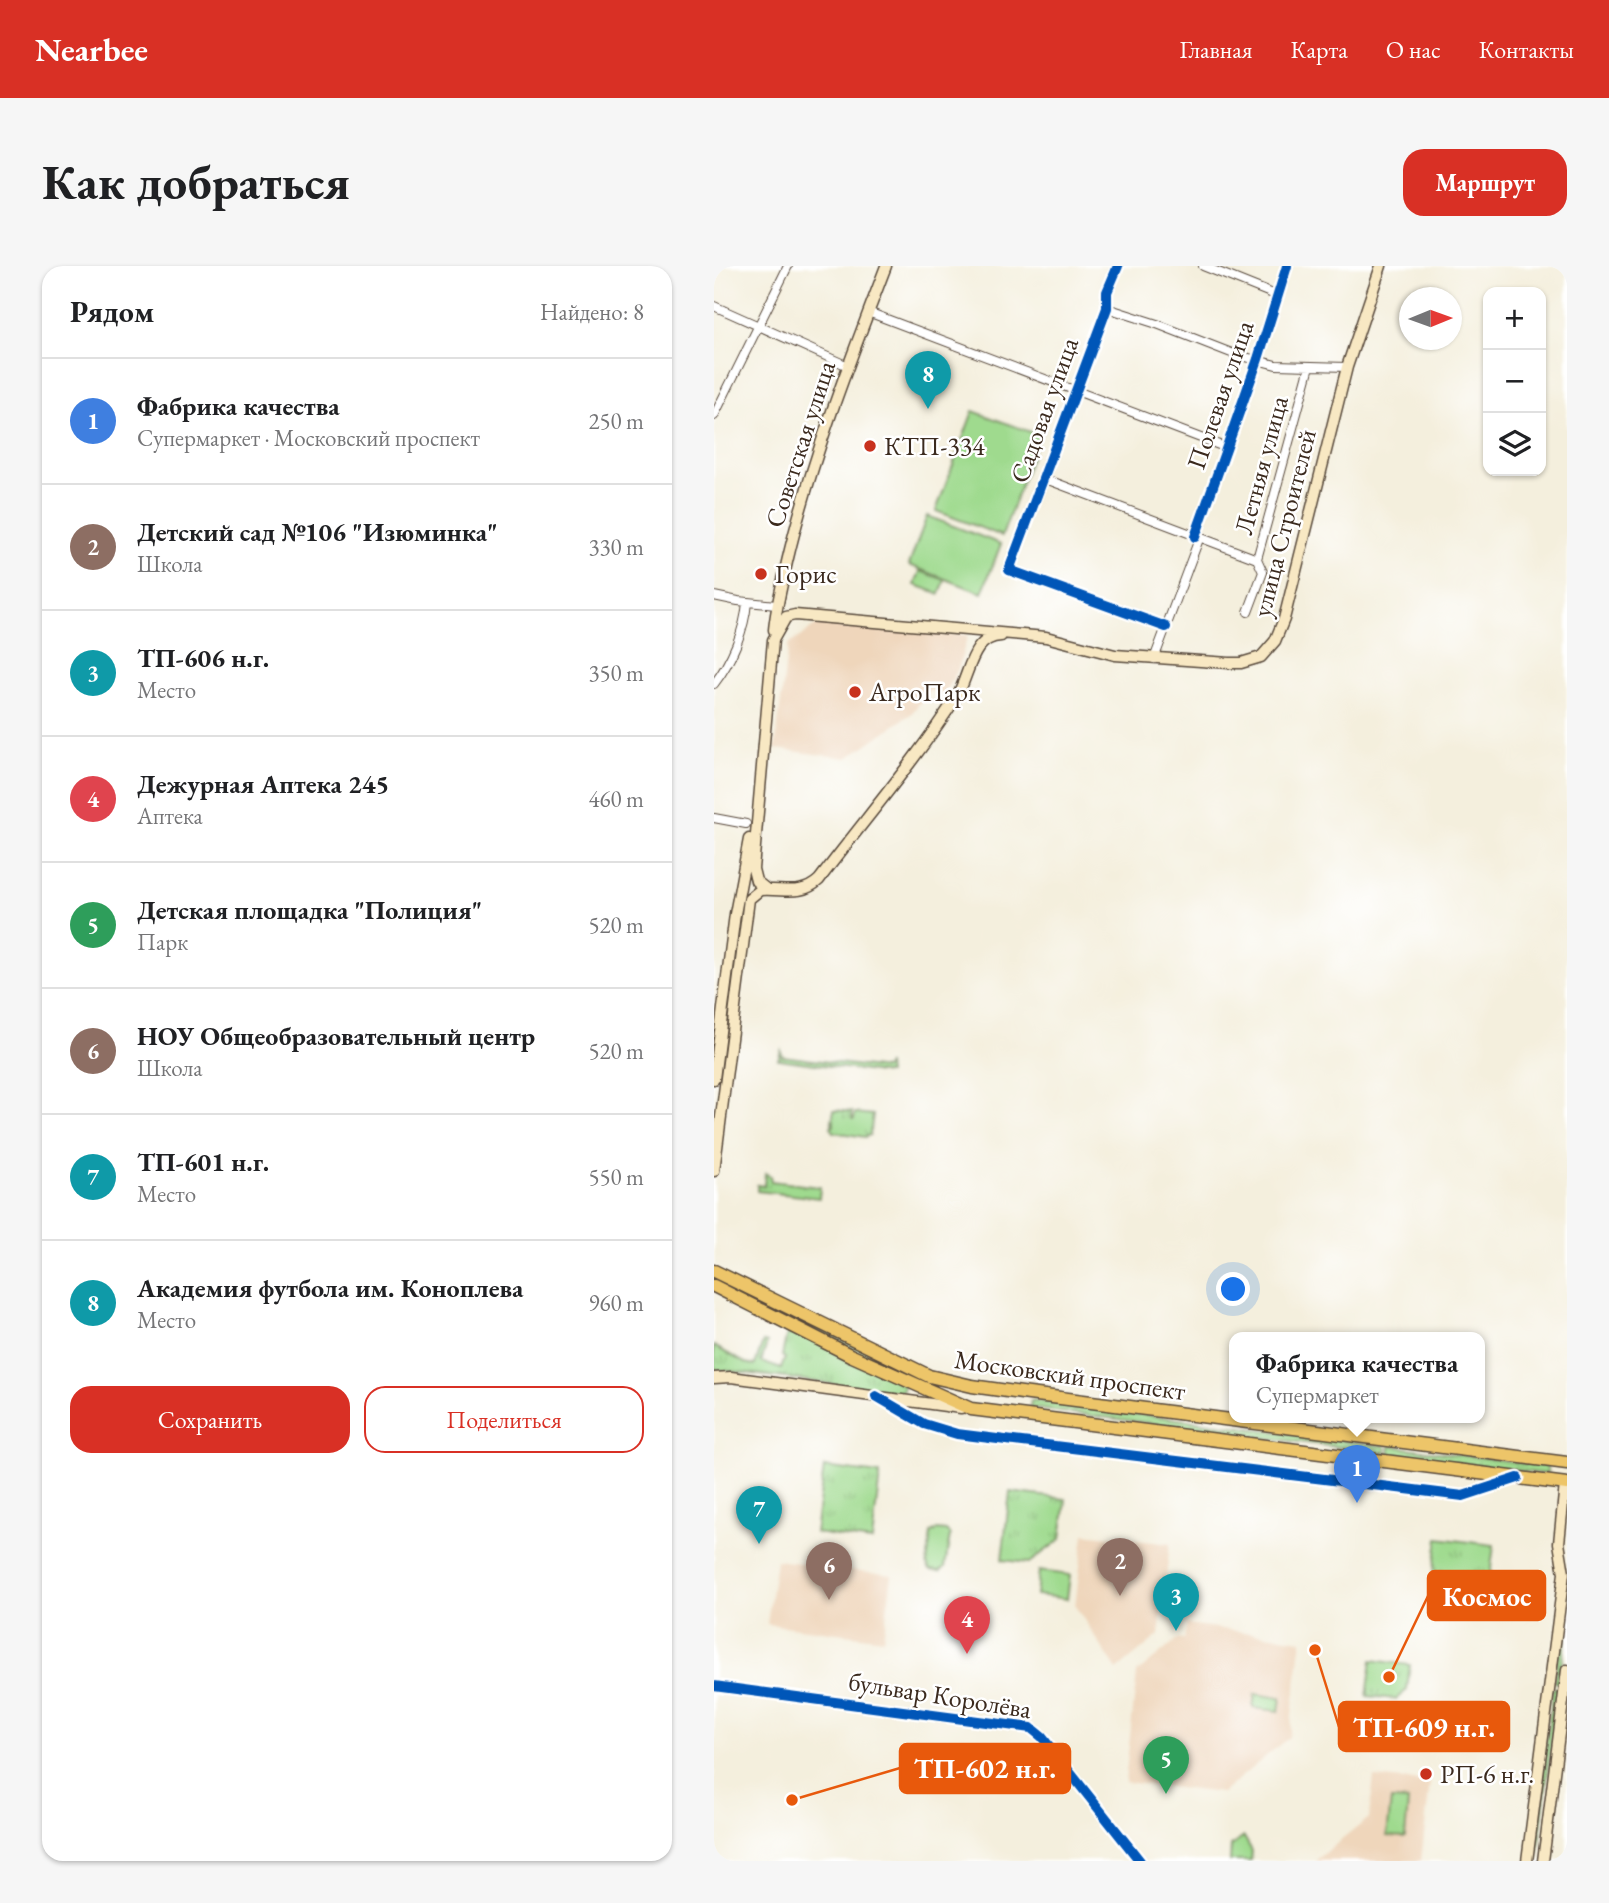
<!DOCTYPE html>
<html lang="ru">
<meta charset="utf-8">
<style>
body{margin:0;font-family:"EB Garamond",serif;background:#f6f6f6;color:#202124}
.controls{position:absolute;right:21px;top:21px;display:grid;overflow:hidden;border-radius:14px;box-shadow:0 2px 5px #0004}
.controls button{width:63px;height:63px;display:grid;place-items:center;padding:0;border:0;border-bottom:2px solid #e0e0e0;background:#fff;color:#202124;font:35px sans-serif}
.compass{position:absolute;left:685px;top:21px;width:63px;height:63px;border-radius:50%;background:#fff;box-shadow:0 2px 5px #0004;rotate:89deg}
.you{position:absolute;left:520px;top:1024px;width:24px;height:24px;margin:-18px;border:5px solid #fff;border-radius:50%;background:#1a73e8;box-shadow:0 0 0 10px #1a73e833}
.badge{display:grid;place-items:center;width:46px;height:46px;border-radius:50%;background:#d93025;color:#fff;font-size:23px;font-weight:700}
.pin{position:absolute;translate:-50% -58px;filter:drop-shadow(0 2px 4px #0008)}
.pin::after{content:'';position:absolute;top:37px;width:24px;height:21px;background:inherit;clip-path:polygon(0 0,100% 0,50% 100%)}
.popup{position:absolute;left:515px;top:1066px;width:256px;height:91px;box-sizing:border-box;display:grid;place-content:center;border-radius:14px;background:#fff;filter:drop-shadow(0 2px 5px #0005);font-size:23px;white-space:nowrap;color:#757577}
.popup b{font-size:26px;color:#202124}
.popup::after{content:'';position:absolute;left:50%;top:100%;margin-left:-14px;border:14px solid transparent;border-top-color:#fff}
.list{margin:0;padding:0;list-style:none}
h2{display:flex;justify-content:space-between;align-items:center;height:91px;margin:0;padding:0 28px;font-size:30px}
h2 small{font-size:23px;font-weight:400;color:#757577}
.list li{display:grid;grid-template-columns:46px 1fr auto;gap:21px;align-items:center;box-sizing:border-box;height:126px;padding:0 28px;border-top:2px solid #e0e0e0}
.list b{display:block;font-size:26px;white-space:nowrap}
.list p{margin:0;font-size:23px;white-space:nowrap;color:#757577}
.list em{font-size:23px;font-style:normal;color:#757577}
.actions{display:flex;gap:14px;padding:21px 28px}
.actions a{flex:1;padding:16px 0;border:2px solid #d93025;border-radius:21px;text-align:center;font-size:24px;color:#d93025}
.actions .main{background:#d93025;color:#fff}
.icon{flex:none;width:38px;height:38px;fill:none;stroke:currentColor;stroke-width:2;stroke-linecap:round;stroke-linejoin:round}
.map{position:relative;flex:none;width:853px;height:1595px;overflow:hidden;border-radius:21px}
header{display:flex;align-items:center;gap:42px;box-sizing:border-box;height:98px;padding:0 35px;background:#d93025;color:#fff}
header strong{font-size:33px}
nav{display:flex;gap:38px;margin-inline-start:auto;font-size:24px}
.intro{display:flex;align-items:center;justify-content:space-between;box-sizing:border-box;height:168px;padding:0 42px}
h1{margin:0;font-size:49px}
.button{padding:18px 32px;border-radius:21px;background:#d93025;color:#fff;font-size:24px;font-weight:700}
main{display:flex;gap:42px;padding:0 42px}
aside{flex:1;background:#fff;border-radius:21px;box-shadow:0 2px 5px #0004}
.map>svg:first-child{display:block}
</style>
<header>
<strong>Nearbee</strong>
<nav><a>Главная</a><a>Карта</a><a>О нас</a><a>Контакты</a></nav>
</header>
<div class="intro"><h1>Как добраться</h1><a class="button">Маршрут</a></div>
<main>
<aside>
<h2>Рядом<small>Найдено: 8</small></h2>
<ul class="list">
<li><span class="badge" style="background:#3f7fe0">1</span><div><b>Фабрика качества</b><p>Супермаркет · Московский проспект</p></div><em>250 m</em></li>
<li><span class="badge" style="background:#8d6e63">2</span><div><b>Детский сад №106 &quot;Изюминка&quot;</b><p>Школа</p></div><em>330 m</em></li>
<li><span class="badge" style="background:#0f9aa8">3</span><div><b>ТП-606 н.г.</b><p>Место</p></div><em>350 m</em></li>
<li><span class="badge" style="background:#e0444e">4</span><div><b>Дежурная Аптека 245</b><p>Аптека</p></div><em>460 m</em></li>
<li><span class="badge" style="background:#2e9e5b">5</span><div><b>Детская площадка &quot;Полиция&quot;</b><p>Парк</p></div><em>520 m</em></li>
<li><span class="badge" style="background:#8d6e63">6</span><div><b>НОУ Общеобразовательный центр</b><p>Школа</p></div><em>520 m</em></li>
<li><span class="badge" style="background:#0f9aa8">7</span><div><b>ТП-601 н.г.</b><p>Место</p></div><em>550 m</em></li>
<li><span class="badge" style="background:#0f9aa8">8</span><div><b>Академия футбола им. Коноплева</b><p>Место</p></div><em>960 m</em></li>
</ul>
<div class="actions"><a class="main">Сохранить</a><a>Поделиться</a></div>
</aside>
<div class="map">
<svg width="853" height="1595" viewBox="0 0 853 1595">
<defs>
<pattern id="grass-tufts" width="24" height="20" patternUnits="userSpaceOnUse" patternTransform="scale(1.75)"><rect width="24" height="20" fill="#9fda8e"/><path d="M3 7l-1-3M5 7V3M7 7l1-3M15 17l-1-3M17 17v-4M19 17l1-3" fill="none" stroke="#8abb7a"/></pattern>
</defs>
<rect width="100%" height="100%" fill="#fff"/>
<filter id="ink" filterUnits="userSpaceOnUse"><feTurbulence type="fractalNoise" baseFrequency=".0143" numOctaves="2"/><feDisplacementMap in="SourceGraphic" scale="14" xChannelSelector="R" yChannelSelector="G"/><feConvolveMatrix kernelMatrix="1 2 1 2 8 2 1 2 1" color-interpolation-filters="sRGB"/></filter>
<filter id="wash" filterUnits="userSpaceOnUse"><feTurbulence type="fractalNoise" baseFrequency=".00686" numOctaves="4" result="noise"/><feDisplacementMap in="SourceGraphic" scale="28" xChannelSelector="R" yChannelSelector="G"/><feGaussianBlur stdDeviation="1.57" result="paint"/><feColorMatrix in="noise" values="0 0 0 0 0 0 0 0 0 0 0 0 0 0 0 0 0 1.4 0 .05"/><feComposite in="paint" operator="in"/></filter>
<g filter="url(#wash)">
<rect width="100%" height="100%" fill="#f4efdd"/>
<!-- built -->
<path fill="#efd6bb" d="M 104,358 L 138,363 L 139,358 L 254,369 L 244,403 L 230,429 L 216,424 L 197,448 L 133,492 L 61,483 L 74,379 Z
M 370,1268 L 456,1278 L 445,1369 L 403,1404 L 361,1340 Z
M 62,1294 L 178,1309 L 169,1373 L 53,1358 Z
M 473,1358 L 588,1374 L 575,1471 L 508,1527 L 411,1516 L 423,1407 L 464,1373 L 470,1373 Z
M 660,1511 L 716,1517 L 707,1595 L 601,1595 L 655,1552 Z"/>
<!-- grass -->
<path fill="url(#grass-tufts)" stroke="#6d8256" stroke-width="2" d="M 67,785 L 68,790 L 171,803 L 173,798 L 174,808 L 64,793 Z
M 120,844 L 138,846 L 138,853 L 140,853 L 141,847 L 159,849 L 156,869 L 151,871 L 120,866 L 117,861 L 119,856 L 120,861 L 120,854 L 118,855 Z
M 51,907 L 56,910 L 57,915 L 106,921 L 105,932 L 43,925 L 43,919 L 50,920 Z
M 0,1009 L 217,1115 L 221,1120 L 215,1121 L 0,1015 Z
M 80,1063 L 189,1118 L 189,1124 L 184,1126 L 0,1103 L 0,1080 L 31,1097 L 41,1099 L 49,1076 L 53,1077 L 47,1096 L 67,1103 L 71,1092 L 68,1090 L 72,1071 Z
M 317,1134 L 672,1180 L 672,1187 L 316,1142 Z
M 676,1180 L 833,1200 L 834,1206 L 830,1208 L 675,1188 Z
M 110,1201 L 166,1208 L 158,1275 L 101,1267 Z
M 296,1226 L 352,1233 L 347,1273 L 315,1297 L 288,1294 Z
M 724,1272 L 780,1279 L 773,1333 L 762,1332 L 760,1346 L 715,1340 Z
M 853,1321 L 853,1360 L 845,1417 L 840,1416 Z
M 658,1394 L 696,1399 L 693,1424 L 682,1433 L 653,1430 Z
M 839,1422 L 844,1422 L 823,1595 L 817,1595 Z
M 530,1571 L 538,1585 L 537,1595 L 516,1595 L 517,1580 Z"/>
<!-- garden -->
<path fill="#9fda8e" stroke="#6d8256" stroke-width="2" d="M 259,145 L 325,169 L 288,270 L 222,245 Z
M 213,250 L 287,278 L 268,327 L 195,299 Z
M 206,305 L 231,314 L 226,328 L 201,319 Z
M 223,1264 L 232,1265 L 236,1269 L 231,1301 L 226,1305 L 216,1304 L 213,1298 L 217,1267 Z
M 325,1305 L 356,1309 L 353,1333 L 322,1329 Z
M 541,1428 L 567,1432 L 565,1445 L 539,1442 Z
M 677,1534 L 694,1535 L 691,1571 L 673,1570 Z"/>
</g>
<g filter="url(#ink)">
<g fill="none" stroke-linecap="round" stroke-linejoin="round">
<defs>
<path id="minor" d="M 404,0 L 393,26 L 393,42 L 295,304 L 452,361
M 489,0 L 564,30
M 0,40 L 134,100
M 393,42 L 443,58 L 520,88 L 562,99 L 633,101
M 154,46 L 513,182
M 0,150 L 74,0
M 329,212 L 543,293
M 481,271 L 544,93 L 573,0
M 0,330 L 24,335 L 62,339
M 534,346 L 549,306 L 543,293 L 596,100
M 440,393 L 485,273
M 0,418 C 17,396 31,364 33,336
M 0,552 L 32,558
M 167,1133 L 210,1158 L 243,1168 L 749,1230 L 798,1214
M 0,1420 L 317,1462 L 328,1471 L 426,1595"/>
<path id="secondary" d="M 60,364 C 62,341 68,319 73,296 C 97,194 135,97 172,0
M 52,623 L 42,615 L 39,603 L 59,374 L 72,351 L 81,349 L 332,371 L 401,389 L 515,397 L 527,397 L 547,391 L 561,375 L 570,353 L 633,101 L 667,0
M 0,813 L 21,648 L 35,573
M 0,905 L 35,633 L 46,624 C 68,622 87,631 105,614 C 151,553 202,494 243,430 C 256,408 257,371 287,370
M 0,1112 L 17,1111 L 247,1142
M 813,1595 L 850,1307 L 845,1277 L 851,1218
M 829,1595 L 853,1404"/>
<path id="primary" d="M 0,1005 L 215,1110 L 258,1120 L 315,1128 L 853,1197
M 0,1020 L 136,1089 L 257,1143 L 853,1218"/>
</defs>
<!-- minor casing -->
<use href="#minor" stroke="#57483b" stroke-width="10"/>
<!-- secondary casing -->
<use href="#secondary" stroke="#57483b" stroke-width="13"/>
<!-- primary casing -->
<use href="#primary" stroke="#57483b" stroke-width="15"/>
<!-- minor -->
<use href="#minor" stroke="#fff" stroke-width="8"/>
<!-- secondary -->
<use href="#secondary" stroke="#f8e8c3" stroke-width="10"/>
<!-- primary -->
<use href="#primary" stroke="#edc569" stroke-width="12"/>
<defs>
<path id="cycleway" d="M 404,0 L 393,26 L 393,42 L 295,304 L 452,361
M 481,271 L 544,93 L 573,0
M 162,1130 L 210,1158 L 243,1168 L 749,1230 L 804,1212
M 0,1420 L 317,1462 L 328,1471 L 426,1595"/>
</defs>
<!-- cycleway casing -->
<use href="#cycleway" stroke="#fff" stroke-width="15"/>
<!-- cycleway -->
<use href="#cycleway" stroke="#0057b8" stroke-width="10"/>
</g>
</g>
<!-- markers -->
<g fill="#c8321e" stroke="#fff" stroke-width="2.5">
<circle cx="156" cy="180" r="7"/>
<circle cx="47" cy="308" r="7"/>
<circle cx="141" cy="426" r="7"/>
<circle cx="712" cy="1508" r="7"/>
</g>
<g text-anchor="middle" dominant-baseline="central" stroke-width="5" stroke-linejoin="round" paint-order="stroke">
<!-- street labels -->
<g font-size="26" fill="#3b2a1e" stroke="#fff">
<text transform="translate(506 129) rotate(-71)">Полевая улица</text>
<text transform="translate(330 144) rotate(-70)">Садовая улица</text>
<text transform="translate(86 178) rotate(-72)">Советская улица</text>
<text transform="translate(547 199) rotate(-75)">Летняя улица</text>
<text transform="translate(570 257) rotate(-76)">улица Строителей</text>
<text transform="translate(356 1109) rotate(8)">Московский проспект</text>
<text transform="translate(226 1429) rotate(9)">бульвар Королёва</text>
</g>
<!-- poi labels -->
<g font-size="26" fill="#3b2a1e" stroke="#fff" text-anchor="start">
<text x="170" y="180">КТП-334</text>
<text x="61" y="308">Горис</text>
<text x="155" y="426">АгроПарк</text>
<text x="726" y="1508">РП-6 н.г.</text>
</g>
</g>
<!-- callouts -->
<path fill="none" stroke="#e8590c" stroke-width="2.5" d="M675 1411L714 1330M601 1384L625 1461M78 1534L186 1502"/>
<g fill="#e8590c" stroke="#fff" stroke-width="2.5">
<circle cx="675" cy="1411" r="7"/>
<circle cx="601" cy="1384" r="7"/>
<circle cx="78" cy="1534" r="7"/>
</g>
<g fill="#e8590c" stroke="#e8590c" stroke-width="2.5">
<rect x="714" y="1305" width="117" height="49" rx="7"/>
<rect x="625" y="1436" width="170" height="49" rx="7"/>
<rect x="186" y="1478" width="170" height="49" rx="7"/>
</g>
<g font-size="28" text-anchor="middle" font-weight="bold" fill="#fff">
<text x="773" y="1340">Космос</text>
<text x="710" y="1471">ТП-609 н.г.</text>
<text x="271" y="1512">ТП-602 н.г.</text>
</g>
</svg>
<div class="controls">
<button>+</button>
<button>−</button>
<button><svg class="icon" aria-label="layers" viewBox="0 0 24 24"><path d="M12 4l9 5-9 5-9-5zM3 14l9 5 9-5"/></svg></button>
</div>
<svg class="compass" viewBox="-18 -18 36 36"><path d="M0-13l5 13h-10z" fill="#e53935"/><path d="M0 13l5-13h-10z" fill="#757577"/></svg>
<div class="you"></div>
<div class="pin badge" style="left:643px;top:1237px;background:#3f7fe0">1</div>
<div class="popup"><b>Фабрика качества</b>Супермаркет</div>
<div class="pin badge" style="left:406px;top:1330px;background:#8d6e63">2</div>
<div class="pin badge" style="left:462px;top:1365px;background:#0f9aa8">3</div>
<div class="pin badge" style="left:253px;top:1388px;background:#e0444e">4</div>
<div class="pin badge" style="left:452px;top:1528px;background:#2e9e5b">5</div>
<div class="pin badge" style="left:115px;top:1334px;background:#8d6e63">6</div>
<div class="pin badge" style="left:45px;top:1278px;background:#0f9aa8">7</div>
<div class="pin badge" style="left:214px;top:143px;background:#0f9aa8">8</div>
</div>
</main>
